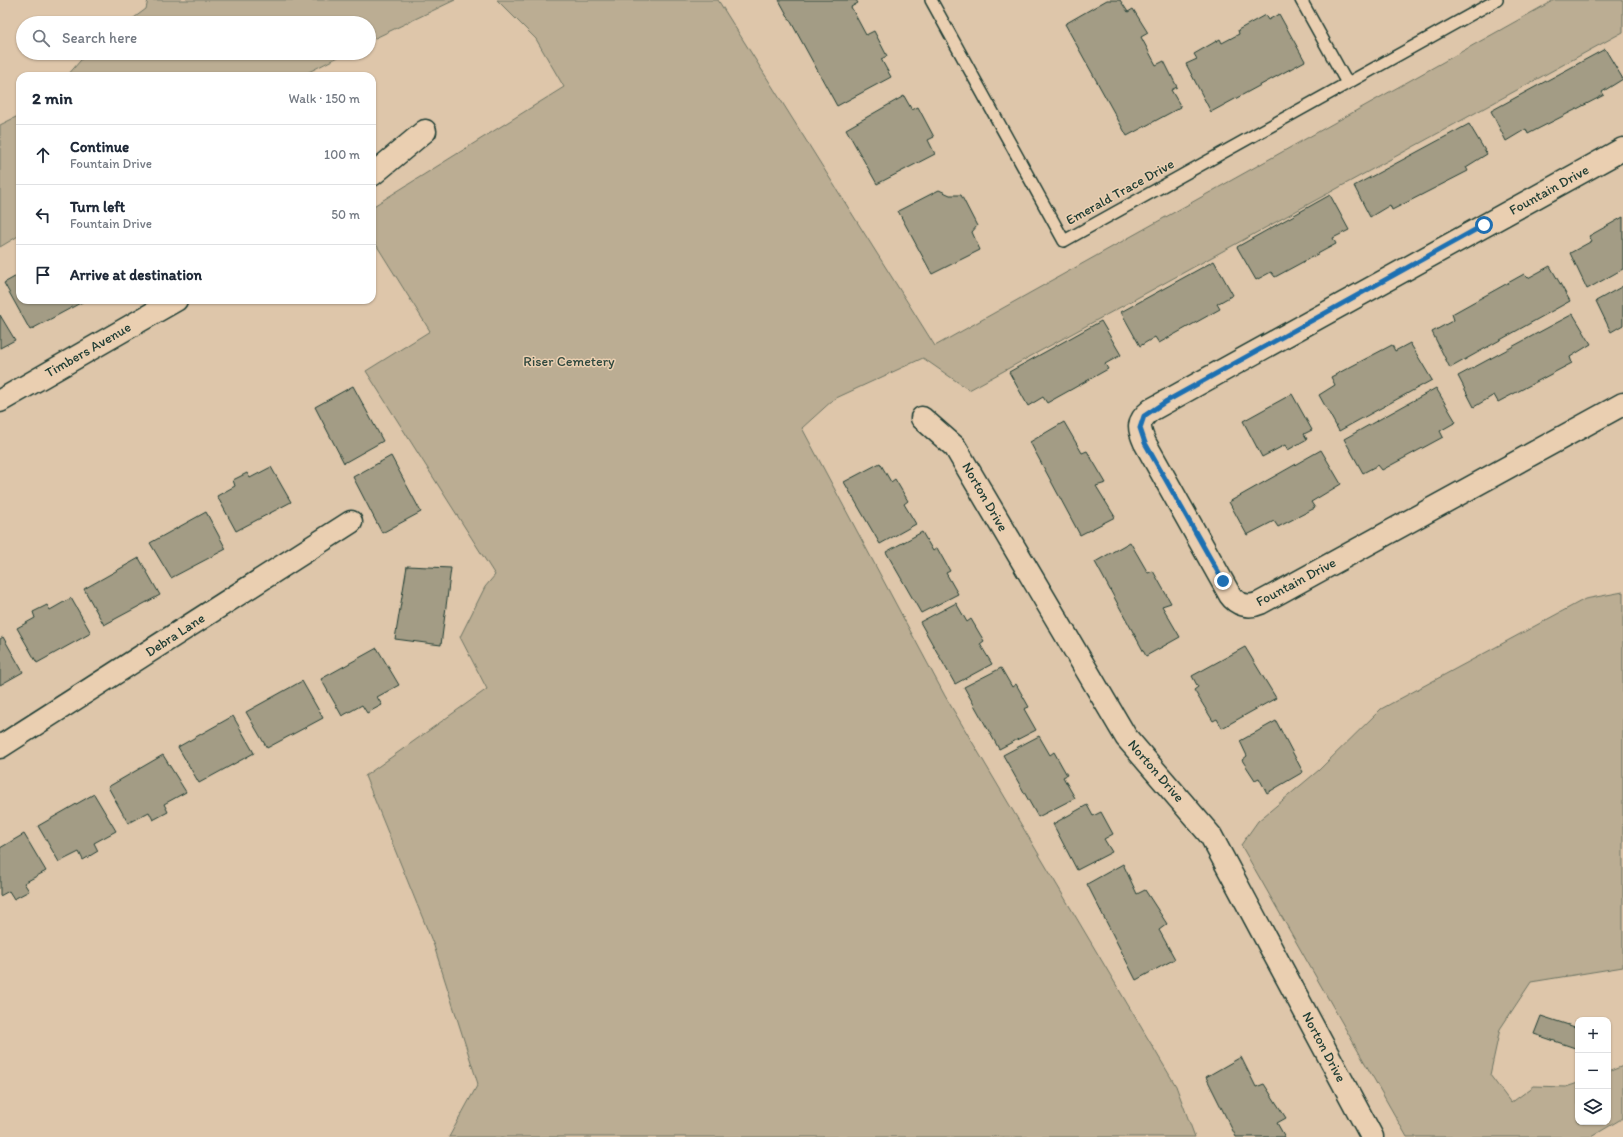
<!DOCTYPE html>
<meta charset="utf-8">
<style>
body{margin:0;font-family:Itim,sans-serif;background:#f6f6f7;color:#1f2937}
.controls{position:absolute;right:12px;bottom:12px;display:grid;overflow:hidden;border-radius:8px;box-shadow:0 1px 3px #0004}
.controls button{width:36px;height:36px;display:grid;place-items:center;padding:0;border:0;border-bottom:1px solid #e0e1e3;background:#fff;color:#1f2937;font:20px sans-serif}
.stop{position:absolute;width:12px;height:12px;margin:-9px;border:3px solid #1f6fb2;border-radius:50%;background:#fff}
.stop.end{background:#1f6fb2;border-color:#fff;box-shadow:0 1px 4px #0008}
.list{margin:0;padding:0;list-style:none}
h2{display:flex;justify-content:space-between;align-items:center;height:52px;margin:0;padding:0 16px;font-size:17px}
h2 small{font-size:13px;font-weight:400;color:#747a83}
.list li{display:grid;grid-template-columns:26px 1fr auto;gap:12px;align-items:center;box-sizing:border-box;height:60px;padding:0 16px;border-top:1px solid #e0e1e3}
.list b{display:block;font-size:15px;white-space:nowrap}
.list p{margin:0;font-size:13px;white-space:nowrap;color:#747a83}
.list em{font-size:13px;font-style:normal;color:#747a83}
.icon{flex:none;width:22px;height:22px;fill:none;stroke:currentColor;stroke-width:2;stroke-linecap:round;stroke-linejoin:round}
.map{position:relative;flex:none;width:1623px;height:1137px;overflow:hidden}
.search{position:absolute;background:#fff;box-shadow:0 1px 3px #0004;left:16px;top:16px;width:360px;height:44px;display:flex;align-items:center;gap:10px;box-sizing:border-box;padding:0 14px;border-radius:22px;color:#747a83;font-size:15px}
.panel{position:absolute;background:#fff;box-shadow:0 1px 3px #0004;left:16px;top:72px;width:360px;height:232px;border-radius:12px}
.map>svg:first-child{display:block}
</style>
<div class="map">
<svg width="1623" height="1137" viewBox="0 0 1623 1137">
<rect width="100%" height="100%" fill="#dec6aa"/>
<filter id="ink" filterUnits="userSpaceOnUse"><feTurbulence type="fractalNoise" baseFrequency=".025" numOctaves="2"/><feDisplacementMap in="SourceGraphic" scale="8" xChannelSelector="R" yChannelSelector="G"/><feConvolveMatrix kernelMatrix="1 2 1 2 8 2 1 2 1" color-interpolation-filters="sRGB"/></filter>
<g filter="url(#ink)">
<!-- green -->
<path fill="#bbad93" stroke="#6d7564" d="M 148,0 L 455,0 L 369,41 L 369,23 L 127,23 L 146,9 Z
M 497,0 L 718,0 L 935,346 L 1554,0 L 1623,0 L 1623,32 L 969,390 L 923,358 L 834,399 L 802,428 L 945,696 L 1176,1086 L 1195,1137 L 449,1137 L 478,1084 L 434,946 L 365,776 L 487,689 L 460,637 L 485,587 L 495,575 L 366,371 L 430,331 L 372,238 L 372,207 L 564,87 L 536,39 Z
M 87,53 L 346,53 L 301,76 L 67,76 Z
M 20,115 L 20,235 L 0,247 L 0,125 Z
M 1623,592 L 1623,967 L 1531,982 L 1500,1029 L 1490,1075 L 1511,1103 L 1534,1086 L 1566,1087 L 1578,1083 L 1578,1122 L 1608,1122 L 1608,1072 L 1623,1066 L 1623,1118 L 1591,1137 L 1407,1137 L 1241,845 L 1258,821 L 1319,770 L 1381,709 L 1585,599 Z"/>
<!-- building -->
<path fill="#a39c85" stroke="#1f3d34" d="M 779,0 L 856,0 L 858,3 L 851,7 L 866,35 L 874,31 L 887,56 L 881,59 L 891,77 L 837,106 Z
M 1107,0 L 1120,0 L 1128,12 L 1133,9 L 1148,33 L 1141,37 L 1156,65 L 1164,61 L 1177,87 L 1171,90 L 1181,107 L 1127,136 L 1065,24 Z
M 1279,14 L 1305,61 L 1211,112 L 1186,64 L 1197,59 L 1194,54 L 1220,39 L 1222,43 L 1239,34 L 1238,30 L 1265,15 L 1268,20 Z
M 1605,49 L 1623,79 L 1602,92 L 1604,95 L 1528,134 L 1526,129 L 1506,141 L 1491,111 Z
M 904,96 L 912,110 L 918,107 L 934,137 L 928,140 L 935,154 L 877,184 L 846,129 Z
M 1469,124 L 1487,154 L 1466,167 L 1468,171 L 1392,210 L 1390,205 L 1370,217 L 1354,186 Z
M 939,190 L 950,195 L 961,195 L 977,226 L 972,232 L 980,250 L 932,274 L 898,211 Z
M 1330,195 L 1349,230 L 1333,238 L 1336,244 L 1275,277 L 1271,272 L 1256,280 L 1237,247 Z
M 1623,217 L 1623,269 L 1587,289 L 1570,253 L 1592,241 L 1589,236 Z
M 1214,261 L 1233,295 L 1217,304 L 1220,309 L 1159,343 L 1155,337 L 1140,346 L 1121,312 Z
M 1550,266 L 1570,301 L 1450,368 L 1432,332 L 1454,320 L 1452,314 L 1524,274 L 1528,278 Z
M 20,274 L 20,300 L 86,300 L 30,330 L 4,283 Z
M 1623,286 L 1623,325 L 1611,332 L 1596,301 Z
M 1573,314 L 1591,344 L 1570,357 L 1572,363 L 1498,402 L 1494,395 L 1474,407 L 1458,376 Z
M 0,315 L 15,340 L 0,348 Z
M 1101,321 L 1121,355 L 1105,364 L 1108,369 L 1047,403 L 1043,397 L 1028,406 L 1009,372 Z
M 1410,343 L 1432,380 L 1339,431 L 1319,395 L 1335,385 L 1331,377 L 1392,345 L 1395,351 Z
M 353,386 L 383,441 L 344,463 L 315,407 Z
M 1436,388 L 1456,422 L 1440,431 L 1443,437 L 1382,470 L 1378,465 L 1363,473 L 1344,439 Z
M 1292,394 L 1312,430 L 1304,434 L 1307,439 L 1288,450 L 1285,445 L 1262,457 L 1243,421 Z
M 1064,422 L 1082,453 L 1087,451 L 1106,483 L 1096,486 L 1115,517 L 1080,535 L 1030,442 Z
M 1321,450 L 1341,484 L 1311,502 L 1315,508 L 1278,527 L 1274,521 L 1247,535 L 1229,502 Z
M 391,456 L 421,512 L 382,533 L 353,477 Z
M 880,463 L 891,482 L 895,479 L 908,501 L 904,504 L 916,524 L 880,544 L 844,482 Z
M 271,467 L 291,502 L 236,531 L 217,496 L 235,486 L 233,480 L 247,473 L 250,478 Z
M 206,512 L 226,549 L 171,578 L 150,543 Z
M 922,532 L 933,551 L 937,548 L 950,571 L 946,573 L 958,594 L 921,613 L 886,552 Z
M 1130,542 L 1148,573 L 1153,571 L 1171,603 L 1162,606 L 1180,637 L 1146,656 L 1095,562 Z
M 139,558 L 160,595 L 104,625 L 84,589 Z
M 407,566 L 451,568 L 441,645 L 395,639 Z
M 71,598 L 91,633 L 37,663 L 17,628 L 35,618 L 33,612 L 47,605 L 50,610 Z
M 956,603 L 967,622 L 971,619 L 984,641 L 980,644 L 992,664 L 955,684 L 920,622 Z
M 3,637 L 23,672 L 0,685 L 0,639 Z
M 1245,647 L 1276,698 L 1222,728 L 1217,719 L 1213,721 L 1194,690 L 1198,687 L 1192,676 Z
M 377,648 L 399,685 L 377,697 L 382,705 L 367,713 L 362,705 L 342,716 L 321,679 Z
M 1001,668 L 1012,687 L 1016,684 L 1029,707 L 1024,709 L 1036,730 L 999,749 L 964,687 Z
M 302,681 L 323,718 L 267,748 L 246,712 Z
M 233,716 L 254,753 L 199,783 L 178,747 Z
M 1276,721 L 1303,772 L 1267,793 L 1259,778 L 1255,780 L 1242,760 L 1247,756 L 1240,741 Z
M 1039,736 L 1050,755 L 1054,752 L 1067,775 L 1063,777 L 1075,798 L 1038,817 L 1003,755 Z
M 163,755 L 186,792 L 164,804 L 168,812 L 153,820 L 149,812 L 128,823 L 108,787 Z
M 94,794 L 116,831 L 94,843 L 98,851 L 83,860 L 79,852 L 59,862 L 38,826 Z
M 1087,805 L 1093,816 L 1101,812 L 1113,834 L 1104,839 L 1112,852 L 1077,870 L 1053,824 Z
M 24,834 L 46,871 L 24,883 L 29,891 L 14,899 L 9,891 L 0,896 L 0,848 Z
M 1123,864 L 1137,894 L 1145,890 L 1167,924 L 1159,930 L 1175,959 L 1136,980 L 1087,884 Z
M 1541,1016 L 1578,1028 L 1578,1049 L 1534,1034 Z
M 1241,1057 L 1256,1087 L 1264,1084 L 1286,1118 L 1277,1123 L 1285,1137 L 1236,1137 L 1206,1077 Z"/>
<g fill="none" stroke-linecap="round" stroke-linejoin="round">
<defs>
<path id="service" d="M 931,0 L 1064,241 L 1497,0
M 1301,0 L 1347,83"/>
<path id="minor" d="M 1623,149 L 1151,410 C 1137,421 1138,428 1145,443 L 1230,595 C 1237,605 1249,608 1260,603 L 1623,404
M 372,175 L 425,131
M 0,401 L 176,300
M 922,418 L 955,447 L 1126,737 L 1211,836 L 1372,1137
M 0,747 L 351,522"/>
</defs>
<!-- service casing -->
<use href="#service" stroke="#1f3d34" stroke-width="14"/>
<!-- minor casing -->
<use href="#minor" stroke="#1f3d34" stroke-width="25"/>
<!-- service -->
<use href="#service" stroke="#eacfb1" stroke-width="11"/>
<!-- minor -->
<use href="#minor" stroke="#eacfb1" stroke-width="22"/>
</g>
</g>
<g fill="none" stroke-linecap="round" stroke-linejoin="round" filter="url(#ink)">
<!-- route -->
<path stroke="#1f6fb2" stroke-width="5" d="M 1223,581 L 1145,443 L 1140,428 L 1144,416 L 1165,402 L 1484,225"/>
</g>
<g text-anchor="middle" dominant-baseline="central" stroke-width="3" stroke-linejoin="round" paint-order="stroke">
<!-- street labels -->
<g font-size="14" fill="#1f3d34" stroke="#eacfb1">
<text transform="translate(1549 190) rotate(-29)">Fountain Drive</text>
<text transform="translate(1120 192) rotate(-29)">Emerald Trace Drive</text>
<text transform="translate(88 350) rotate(-30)">Timbers Avenue</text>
<text transform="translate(985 497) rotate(60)">Norton Drive</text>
<text transform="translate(1296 582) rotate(-28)">Fountain Drive</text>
<text transform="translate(175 635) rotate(-33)">Debra Lane</text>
<text transform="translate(1156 771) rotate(49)">Norton Drive</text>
<text transform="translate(1324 1047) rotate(62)">Norton Drive</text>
</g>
<!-- park labels -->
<g font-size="14" fill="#2f483e" stroke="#eacfb1">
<text x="569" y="361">Riser Cemetery</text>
</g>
</g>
</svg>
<div class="controls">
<button>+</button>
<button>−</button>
<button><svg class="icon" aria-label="layers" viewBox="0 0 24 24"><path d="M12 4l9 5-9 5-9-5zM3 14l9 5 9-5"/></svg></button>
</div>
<div class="stop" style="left:1484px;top:225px"></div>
<div class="stop end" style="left:1223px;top:581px"></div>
<div class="search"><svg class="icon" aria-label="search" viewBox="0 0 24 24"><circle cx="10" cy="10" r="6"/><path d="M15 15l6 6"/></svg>Search here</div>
<section class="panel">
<h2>2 min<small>Walk · 150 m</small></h2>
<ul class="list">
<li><svg class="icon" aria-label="ahead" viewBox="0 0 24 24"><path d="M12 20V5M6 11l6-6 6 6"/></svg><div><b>Continue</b><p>Fountain Drive</p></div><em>100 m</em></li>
<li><svg class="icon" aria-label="left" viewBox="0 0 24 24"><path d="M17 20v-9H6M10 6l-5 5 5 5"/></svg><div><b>Turn left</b><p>Fountain Drive</p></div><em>50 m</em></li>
<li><svg class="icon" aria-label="arrive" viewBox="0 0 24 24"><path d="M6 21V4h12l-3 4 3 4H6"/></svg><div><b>Arrive at destination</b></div></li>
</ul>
</section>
</div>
